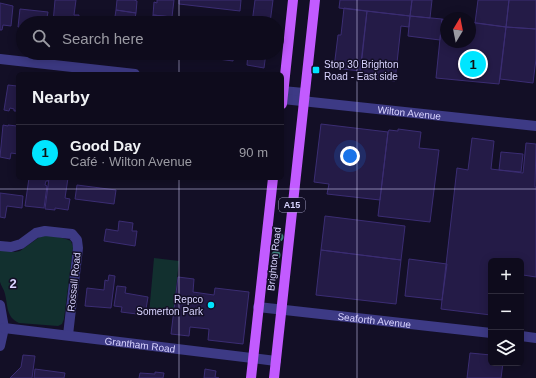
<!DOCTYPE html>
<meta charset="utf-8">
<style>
body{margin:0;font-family:Arial,sans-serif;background:#1c1929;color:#f1f3f6}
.controls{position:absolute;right:12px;bottom:12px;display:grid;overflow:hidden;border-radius:6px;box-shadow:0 2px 10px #0003}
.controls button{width:36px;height:36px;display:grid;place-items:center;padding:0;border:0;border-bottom:1px solid #2e2b3b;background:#0e0b1c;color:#f1f3f6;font:20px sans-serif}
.compass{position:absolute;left:440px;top:12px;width:36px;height:36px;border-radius:50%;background:#0e0b1c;box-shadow:0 2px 10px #0003;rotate:10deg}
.you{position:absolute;left:350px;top:156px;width:14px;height:14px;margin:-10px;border:3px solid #fff;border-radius:50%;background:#1a73e8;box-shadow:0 0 0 6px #1a73e833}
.badge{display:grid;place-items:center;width:26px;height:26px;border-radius:50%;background:#00e5ff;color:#111;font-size:13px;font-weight:700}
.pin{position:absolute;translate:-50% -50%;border:2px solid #fff;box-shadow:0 1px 4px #0006}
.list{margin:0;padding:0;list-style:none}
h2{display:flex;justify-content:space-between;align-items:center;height:52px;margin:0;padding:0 16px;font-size:17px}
h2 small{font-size:13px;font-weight:400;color:#9b9ba3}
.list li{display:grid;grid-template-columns:26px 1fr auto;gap:12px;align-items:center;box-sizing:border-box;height:56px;padding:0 16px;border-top:1px solid #2e2b3b}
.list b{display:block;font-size:15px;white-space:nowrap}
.list p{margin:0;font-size:13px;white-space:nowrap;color:#9b9ba3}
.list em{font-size:13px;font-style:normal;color:#9b9ba3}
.icon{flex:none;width:22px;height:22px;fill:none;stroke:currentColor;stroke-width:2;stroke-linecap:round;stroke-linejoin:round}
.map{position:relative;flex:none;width:536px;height:378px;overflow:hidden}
.search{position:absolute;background:#0e0b1c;box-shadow:0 2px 10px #0003;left:16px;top:16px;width:268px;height:44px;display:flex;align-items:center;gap:10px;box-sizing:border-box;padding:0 14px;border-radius:22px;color:#9b9ba3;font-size:15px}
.panel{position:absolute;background:#0e0b1c;box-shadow:0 2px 10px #0003;left:16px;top:72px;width:268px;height:108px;border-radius:6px}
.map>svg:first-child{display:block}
</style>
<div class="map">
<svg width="536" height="378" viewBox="0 0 536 378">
<rect width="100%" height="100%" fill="#130f26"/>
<!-- green -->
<path fill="#12302f" d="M 41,236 C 51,235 62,237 71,241 L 73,247 L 64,319 L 62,324 L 58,326 L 19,323 C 6,317 8,306 5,294 C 4,289 1,286 0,282 C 0,274 0,259 0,250 L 15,252 L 20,251 Z
M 154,258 L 179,261 L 173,316 L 149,314 Z"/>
<!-- building -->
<path fill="#241b47" stroke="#3b2d73" d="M 55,0 L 76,0 L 74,15 L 79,15 L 78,23 L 53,23 Z
M 117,0 L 134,0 L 137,1 L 136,13 L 116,10 Z
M 157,0 L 174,0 L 172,17 L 153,15 L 154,2 L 157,3 Z
M 179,0 L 241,0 L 240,11 L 179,4 Z
M 255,0 L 273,0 L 270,23 L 252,23 Z
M 340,0 L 412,0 L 410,16 L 339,8 Z
M 412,0 L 432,0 L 430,18 L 410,16 Z
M 478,0 L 509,0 L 506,27 L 475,23 Z
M 509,0 L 536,0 L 536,29 L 506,27 Z
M 0,3 L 13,6 L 11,26 L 3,25 L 2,30 L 0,30 Z
M 344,8 L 367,11 L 360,71 L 334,68 L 338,35 L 341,35 Z
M 20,9 L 48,12 L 46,23 L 23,23 L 23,27 L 18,27 Z
M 116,10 L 136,13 L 134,23 L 114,23 Z
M 367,11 L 410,16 L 409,27 L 401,26 L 395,81 L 360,77 Z
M 153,15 L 172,17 L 171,23 L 152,23 Z
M 410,16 L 442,19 L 440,40 L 408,36 Z
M 442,19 L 446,20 L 446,42 L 470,42 L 470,22 L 506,27 L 499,84 L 436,78 Z
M 506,27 L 536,29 L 536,59 L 533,83 L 500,79 Z
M 173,53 L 234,53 L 233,61 Z
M 248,53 L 266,53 L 264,68 L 247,65 Z
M 18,83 L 18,111 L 14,111 L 14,109 L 10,108 L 9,111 L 4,110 L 8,85 L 17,86 Z
M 321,124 L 388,132 L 380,200 L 327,194 L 329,184 L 314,182 Z
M 3,125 L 8,126 L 8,125 L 17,126 L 18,127 L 18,154 L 11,153 L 10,159 L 0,157 Z
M 398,129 L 421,132 L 419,148 L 439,150 L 430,222 L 378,216 L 388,132 L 389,130 L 398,131 Z
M 472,138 L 494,141 L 491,169 L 523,173 L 526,143 L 536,144 L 535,187 L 536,187 L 536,277 L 523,275 L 521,289 L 521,261 L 491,261 L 491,315 L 441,309 L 457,168 L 468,170 Z
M 501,152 L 523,154 L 521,172 L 499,170 Z
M 29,178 L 48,178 L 48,181 L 46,181 L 45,185 L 47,186 L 44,208 L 25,206 Z
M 49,178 L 68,178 L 65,198 L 70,199 L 68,210 L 55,208 L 55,210 L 45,209 Z
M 77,185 L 116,190 L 114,204 L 75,199 Z
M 0,193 L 23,196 L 22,208 L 7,206 L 5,218 L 0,217 Z
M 325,216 L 405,226 L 401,260 L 321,250 Z
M 119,221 L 133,223 L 132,231 L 137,231 L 135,246 L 104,241 L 106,229 L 118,231 Z
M 321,250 L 401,260 L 396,304 L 316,295 Z
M 409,259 L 447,264 L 442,300 L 405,296 Z
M 109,275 L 115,276 L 111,308 L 85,306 L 87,288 L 104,290 L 105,280 L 108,281 Z
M 178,277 L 194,279 L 193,292 L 214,295 L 215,288 L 249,292 L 243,344 L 208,340 L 209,329 L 190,327 L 189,336 L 171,334 Z
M 117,286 L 126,287 L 125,293 L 148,297 L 145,315 L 121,312 L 122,307 L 114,306 Z
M 470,353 L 491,355 L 491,363 L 503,363 L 501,378 L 467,378 Z
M 23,355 L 35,356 L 32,378 L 10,378 L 21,367 Z
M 35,369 L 65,373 L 64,378 L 34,378 Z
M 205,369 L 216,371 L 215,377 L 219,378 L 204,378 Z
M 155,372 L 164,373 L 163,378 L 139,378 L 140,373 L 155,374 Z"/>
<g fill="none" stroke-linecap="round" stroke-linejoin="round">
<!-- minor -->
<g stroke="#3d3a85" stroke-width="10">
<path d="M 0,59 L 135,74"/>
<path d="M 282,91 L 304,93"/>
<path id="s1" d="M 283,99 L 536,126"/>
<path d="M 0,246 L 11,247 L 21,244 L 36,233 L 45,231 L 72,234 L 77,240 L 78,248 L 68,335"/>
<path d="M 0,305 L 4,328 L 0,346"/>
<path id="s2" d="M 258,307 L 491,333"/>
<path id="s3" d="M 4,328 L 276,361"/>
<path d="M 521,336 L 536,338"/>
</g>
<!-- primary -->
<path stroke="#c25bff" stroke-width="10" d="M 282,104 L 293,0
M 251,378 L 273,178
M 274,378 L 315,0"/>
</g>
<!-- trees -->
<g fill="#3d827b">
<circle cx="279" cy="237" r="4.5"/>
<circle cx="276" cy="255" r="4.5"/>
</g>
<!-- grid -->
<path fill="none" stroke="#d9d4ff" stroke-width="1" stroke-opacity="0.55" d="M 179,0 L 179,23M 357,0 L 357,378M 179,53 L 179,74M 179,178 L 179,378M 0,189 L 536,189"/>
<!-- markers -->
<g fill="#00e5ff" stroke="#130f26" stroke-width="1.5">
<rect x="312" y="66" width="8" height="8" rx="2"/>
<circle cx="211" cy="305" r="4"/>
</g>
<g text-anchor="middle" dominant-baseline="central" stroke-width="3" stroke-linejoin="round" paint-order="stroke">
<!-- shield labels -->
<rect fill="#130f26" stroke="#9e99be" stroke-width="1" x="279" y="198" width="26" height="14" rx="3"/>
<g font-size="9" font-weight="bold" fill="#d9d4ff">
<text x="292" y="205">A15</text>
</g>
<!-- poi labels -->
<g font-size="10" fill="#d9d4ff" stroke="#130f26" text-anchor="start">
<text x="324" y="64">Stop 30 Brighton<tspan x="324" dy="12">Road - East side</tspan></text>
<text x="203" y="299" text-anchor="end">Repco<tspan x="203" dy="12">Somerton Park</tspan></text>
</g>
<!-- street labels -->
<g font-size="10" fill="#d9d4ff" stroke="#130f26">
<text stroke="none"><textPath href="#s1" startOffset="127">Wilton Avenue</textPath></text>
<text transform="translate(274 259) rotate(-84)">Brighton Road</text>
<text transform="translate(74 282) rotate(-84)">Rossall Road</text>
<text stroke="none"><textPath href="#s2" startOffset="117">Seaforth Avenue</textPath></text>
<text stroke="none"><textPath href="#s3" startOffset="137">Grantham Road</textPath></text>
</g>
</g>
<g font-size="13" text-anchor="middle" font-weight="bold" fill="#d9d4ff" stroke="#130f26" stroke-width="3" stroke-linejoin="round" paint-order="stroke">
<text x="13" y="288">2</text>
</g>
</svg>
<div class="controls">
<button>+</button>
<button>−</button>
<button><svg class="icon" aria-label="layers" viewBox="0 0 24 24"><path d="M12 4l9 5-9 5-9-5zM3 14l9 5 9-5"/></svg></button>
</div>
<svg class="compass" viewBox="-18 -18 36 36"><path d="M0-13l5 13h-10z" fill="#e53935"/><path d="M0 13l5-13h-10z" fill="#9b9ba3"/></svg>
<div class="you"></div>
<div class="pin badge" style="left:473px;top:64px">1</div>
<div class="search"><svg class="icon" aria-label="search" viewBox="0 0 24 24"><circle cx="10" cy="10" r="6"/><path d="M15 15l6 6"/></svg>Search here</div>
<section class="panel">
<h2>Nearby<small></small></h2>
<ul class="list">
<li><span class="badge">1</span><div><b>Good Day</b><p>Café · Wilton Avenue</p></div><em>90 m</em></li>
</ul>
</section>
</div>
